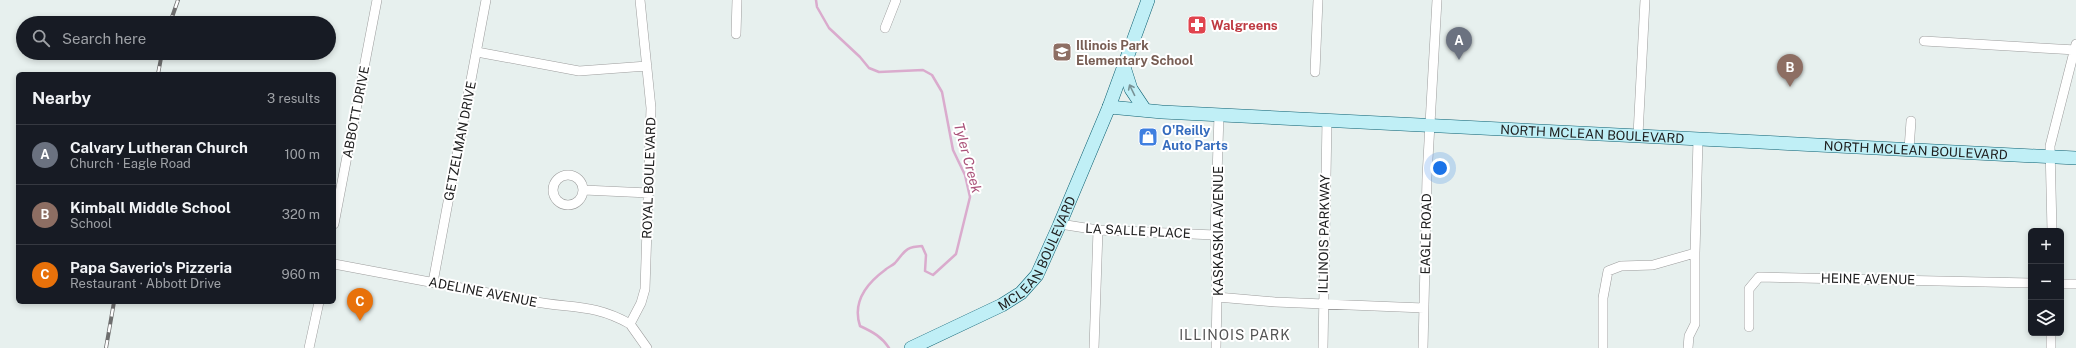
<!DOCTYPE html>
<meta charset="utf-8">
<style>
body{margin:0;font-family:"Public Sans",sans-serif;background:#20242c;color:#f1f3f6}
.controls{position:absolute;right:12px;bottom:12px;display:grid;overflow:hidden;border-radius:6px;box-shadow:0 2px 6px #0003}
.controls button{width:36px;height:36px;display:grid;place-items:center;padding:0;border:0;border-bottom:1px solid #363941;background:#171b24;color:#f1f3f6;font:20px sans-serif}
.you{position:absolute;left:1440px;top:168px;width:14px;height:14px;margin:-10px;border:3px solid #fff;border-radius:50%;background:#1a73e8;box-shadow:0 0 0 6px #1a73e833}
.badge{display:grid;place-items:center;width:26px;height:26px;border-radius:50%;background:#0ec319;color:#fff;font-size:13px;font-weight:700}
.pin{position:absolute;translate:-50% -33px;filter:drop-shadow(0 1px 2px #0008)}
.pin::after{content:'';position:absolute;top:21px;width:14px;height:12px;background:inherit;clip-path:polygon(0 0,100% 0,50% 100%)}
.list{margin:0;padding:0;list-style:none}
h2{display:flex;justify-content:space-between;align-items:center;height:52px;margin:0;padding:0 16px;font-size:17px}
h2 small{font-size:13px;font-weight:400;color:#9ea1a6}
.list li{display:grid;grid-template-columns:26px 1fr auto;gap:12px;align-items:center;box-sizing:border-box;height:60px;padding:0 16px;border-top:1px solid #363941}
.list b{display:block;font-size:15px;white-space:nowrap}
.list p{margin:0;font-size:13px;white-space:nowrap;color:#9ea1a6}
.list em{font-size:13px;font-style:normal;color:#9ea1a6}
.icon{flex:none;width:22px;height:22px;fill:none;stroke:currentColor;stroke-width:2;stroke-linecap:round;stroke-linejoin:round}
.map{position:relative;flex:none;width:2076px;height:348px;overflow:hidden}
.search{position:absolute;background:#171b24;box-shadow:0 2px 6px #0003;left:16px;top:16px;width:320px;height:44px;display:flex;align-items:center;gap:10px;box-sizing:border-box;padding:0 14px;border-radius:22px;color:#9ea1a6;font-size:15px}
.panel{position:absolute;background:#171b24;box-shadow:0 2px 6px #0003;left:16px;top:72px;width:320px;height:232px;border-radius:6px}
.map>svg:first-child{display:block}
</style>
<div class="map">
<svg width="2076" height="348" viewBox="0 0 2076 348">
<rect width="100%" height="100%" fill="#e7f0ee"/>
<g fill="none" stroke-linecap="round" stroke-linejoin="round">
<!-- stream -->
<path stroke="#daabcd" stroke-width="2.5" d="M 816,0 L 817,7 L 829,28 L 860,57 L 869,68 L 879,72 L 923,70 L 932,75 L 942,92 L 953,150 L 965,175 L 970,197 L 956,254 L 933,275 L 925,271 L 926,255 L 922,246 C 904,247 905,252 895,263 C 892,266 888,267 885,270 C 866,284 852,302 860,326 C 873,332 882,337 889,348"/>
<defs>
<path id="street" d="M 640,0 L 651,108 L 645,289 L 641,303 L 630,324 L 647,348
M 885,28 L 896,0
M 736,34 L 737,0
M 1924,41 L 2076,50
M 477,52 L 579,71 L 647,66
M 1315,72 L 1318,0
M 1638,135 L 1645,0
M 1909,149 L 1911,121
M553 190a15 15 0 1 1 30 0a15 15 0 1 1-30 0Z
M 584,190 L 649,193
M 334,224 L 377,0
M 1060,224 L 1098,230 L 1215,235
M 2052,231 L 2050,146 L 2076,44
M 334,264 C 400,276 465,289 531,301 C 570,309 593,303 630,324
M 433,282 L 486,0
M 2061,284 L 2076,284
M 1217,297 L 1275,302 L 1424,308
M 1749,327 L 1749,289 L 1759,277 L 2031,283
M 309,348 L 319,302
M 1094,348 L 1098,230
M 1216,348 L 1217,297 L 1215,235 L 1219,115
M 1323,348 L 1327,120
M 1423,348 L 1427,177 L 1437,0
M 1603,348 L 1603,298 L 1608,271 L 1621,266 L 1653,265 L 1695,253 L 1698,139
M 1688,348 L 1689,336 L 1695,324 L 1695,253
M 2051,348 L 2051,333"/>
<g id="secondary">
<path d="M 1124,67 L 1131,89 L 1145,110"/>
<path id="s1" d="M 1109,107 L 1162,112 L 2076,158"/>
<path id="s2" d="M 911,348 L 1002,305 L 1021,293 L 1037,275 L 1059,226 L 1109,107 L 1148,0"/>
</g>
</defs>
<!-- street casing -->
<use href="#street" stroke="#9d9d9d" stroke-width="10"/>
<!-- secondary casing -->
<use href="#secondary" stroke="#0c6072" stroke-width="14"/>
<!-- street -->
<use href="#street" stroke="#fff" stroke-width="9"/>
<!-- secondary -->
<use href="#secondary" stroke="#c0eff6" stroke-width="13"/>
<defs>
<path id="rail" d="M 170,23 L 178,0
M 158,74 L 162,53
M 106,348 L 114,302"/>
</defs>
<!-- rail casing -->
<use href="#rail" stroke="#6e6e6e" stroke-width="4"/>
<!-- rail -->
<use href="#rail" stroke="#fff" stroke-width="2.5" stroke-dasharray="8" stroke-linecap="butt"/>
</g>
<!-- one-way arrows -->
<defs><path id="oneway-shaft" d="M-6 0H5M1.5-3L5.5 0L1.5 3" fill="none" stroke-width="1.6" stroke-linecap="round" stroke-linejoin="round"/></defs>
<use stroke="#789296" href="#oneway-shaft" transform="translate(1132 90) rotate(-116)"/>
<!-- icons -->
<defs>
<symbol id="pharmacy-square" viewBox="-11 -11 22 22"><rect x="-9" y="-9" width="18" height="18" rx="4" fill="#e0444e" stroke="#fff"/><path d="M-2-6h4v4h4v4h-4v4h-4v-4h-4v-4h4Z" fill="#fff"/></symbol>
<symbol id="school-square" viewBox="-11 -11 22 22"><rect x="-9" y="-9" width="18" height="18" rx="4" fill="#8d6e63" stroke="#fff"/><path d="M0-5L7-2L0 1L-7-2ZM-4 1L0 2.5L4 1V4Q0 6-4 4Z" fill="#fff"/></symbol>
<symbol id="shop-square" viewBox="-11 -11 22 22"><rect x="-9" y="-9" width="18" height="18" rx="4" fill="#3f7fe0" stroke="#fff"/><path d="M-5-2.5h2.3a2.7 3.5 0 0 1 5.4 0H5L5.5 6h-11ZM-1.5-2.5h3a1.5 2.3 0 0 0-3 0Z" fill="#fff"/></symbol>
</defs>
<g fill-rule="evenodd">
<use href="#pharmacy-square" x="1186" y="14" width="22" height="22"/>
<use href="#school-square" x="1051" y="41" width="22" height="22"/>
<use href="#shop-square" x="1137" y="126" width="22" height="22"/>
</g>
<g text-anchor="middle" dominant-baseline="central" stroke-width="4" stroke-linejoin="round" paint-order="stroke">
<!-- health labels -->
<g font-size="13" font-weight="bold" fill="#be3a42" stroke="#fff" text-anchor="start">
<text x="1211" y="25">Walgreens</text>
</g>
<!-- education labels -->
<g font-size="13" font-weight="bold" fill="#785e54" stroke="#fff" text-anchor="start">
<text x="1076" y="45">Illinois Park<tspan x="1076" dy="15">Elementary School</tspan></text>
</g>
<!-- street labels -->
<g font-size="13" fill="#202020" stroke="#fff">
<text transform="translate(356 112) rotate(-79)">ABBOTT DRIVE</text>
<text stroke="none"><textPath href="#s1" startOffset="484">NORTH MCLEAN BOULEVARD</textPath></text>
<text transform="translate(460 141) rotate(-79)">GETZELMAN DRIVE</text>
<text stroke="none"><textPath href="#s1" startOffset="808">NORTH MCLEAN BOULEVARD</textPath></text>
<text transform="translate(649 178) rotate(-88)">ROYAL BOULEVARD</text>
<text transform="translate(1138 231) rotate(3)">LA SALLE PLACE</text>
<text transform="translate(1218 231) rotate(-90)">KASKASKIA AVENUE</text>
<text transform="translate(1324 234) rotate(-89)">ILLINOIS PARKWAY</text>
<text transform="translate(1426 234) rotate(-89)">EAGLE ROAD</text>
<text stroke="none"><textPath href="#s2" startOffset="165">MCLEAN BOULEVARD</textPath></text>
<text transform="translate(1868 279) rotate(1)">HEINE AVENUE</text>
<text transform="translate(483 292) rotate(11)">ADELINE AVENUE</text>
</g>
<!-- shop labels -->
<g font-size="13" font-weight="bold" fill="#366cbe" stroke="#fff" text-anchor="start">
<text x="1162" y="130">O'Reilly<tspan x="1162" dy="15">Auto Parts</tspan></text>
</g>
<!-- water labels -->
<g font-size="14" font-style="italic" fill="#aa5279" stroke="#fff">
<text transform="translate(968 158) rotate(75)">Tyler Creek</text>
</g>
<!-- neighbourhood labels -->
<g font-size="14" letter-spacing="1" fill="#535353" stroke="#fff">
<text x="1235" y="335">ILLINOIS PARK</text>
</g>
</g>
</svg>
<div class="controls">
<button>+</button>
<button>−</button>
<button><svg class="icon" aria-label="layers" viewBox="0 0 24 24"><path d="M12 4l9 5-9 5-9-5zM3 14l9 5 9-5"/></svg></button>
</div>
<div class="you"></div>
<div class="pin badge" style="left:1459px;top:60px;background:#6b7280">A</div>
<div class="pin badge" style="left:1790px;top:87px;background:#8d6e63">B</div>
<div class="pin badge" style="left:360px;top:321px;background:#e8710a">C</div>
<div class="search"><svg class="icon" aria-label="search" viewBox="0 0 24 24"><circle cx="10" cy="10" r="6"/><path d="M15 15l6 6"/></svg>Search here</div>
<section class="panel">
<h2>Nearby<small>3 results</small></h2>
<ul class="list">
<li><span class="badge" style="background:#6b7280">A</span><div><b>Calvary Lutheran Church</b><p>Church · Eagle Road</p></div><em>100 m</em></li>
<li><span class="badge" style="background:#8d6e63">B</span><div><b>Kimball Middle School</b><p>School</p></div><em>320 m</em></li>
<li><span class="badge" style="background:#e8710a">C</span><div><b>Papa Saverio's Pizzeria</b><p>Restaurant · Abbott Drive</p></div><em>960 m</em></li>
</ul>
</section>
</div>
